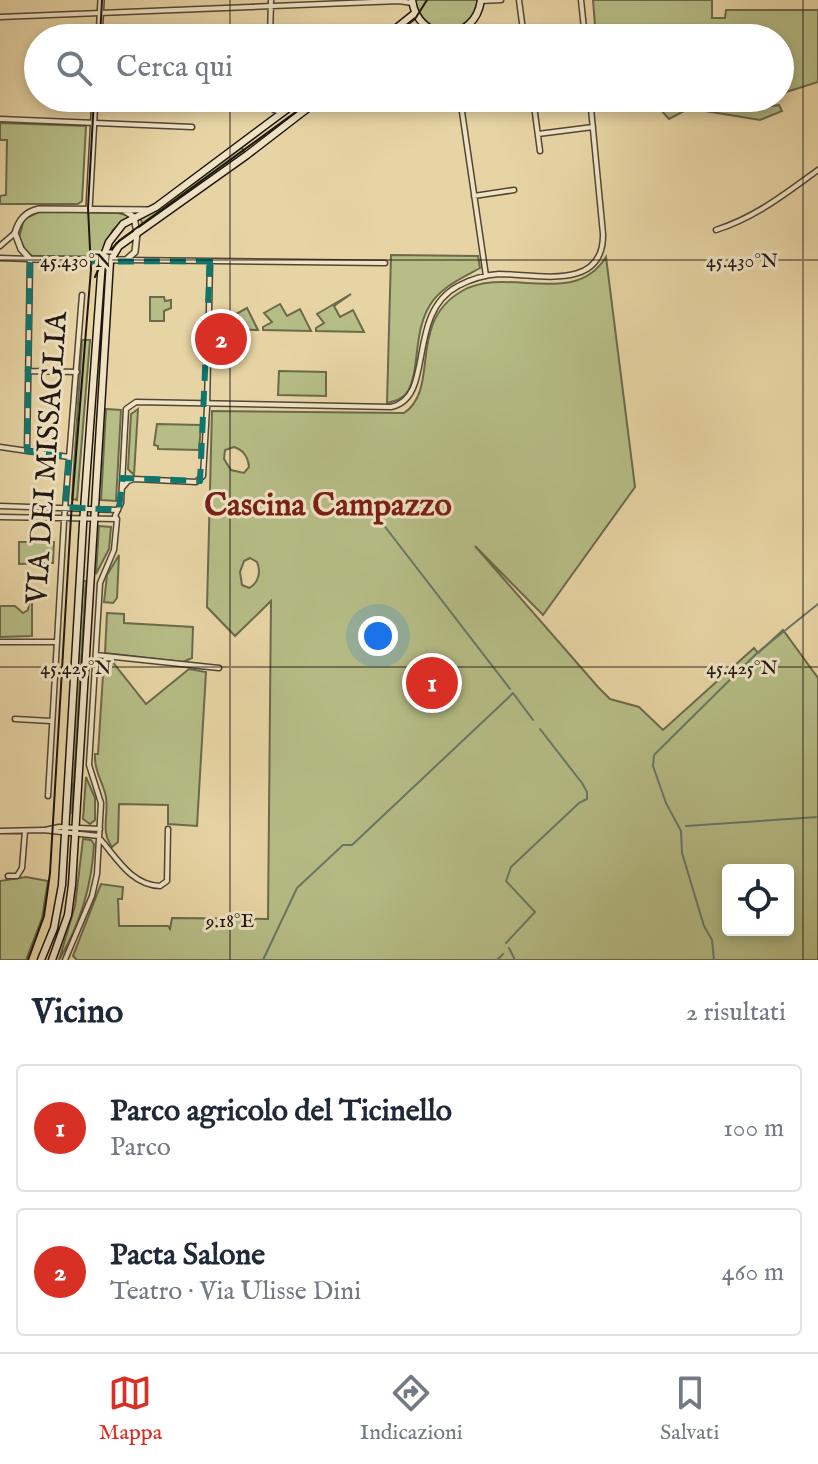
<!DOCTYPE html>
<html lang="it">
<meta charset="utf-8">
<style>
body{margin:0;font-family:"IM FELL English",serif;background:#f2f2f3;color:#1f2937}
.controls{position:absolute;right:24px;bottom:24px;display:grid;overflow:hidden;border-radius:8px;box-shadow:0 4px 12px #0003}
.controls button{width:72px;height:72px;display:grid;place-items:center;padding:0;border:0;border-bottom:2px solid #e0e1e3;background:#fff;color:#1f2937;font:40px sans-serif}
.you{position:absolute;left:378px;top:636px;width:28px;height:28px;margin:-20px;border:6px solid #fff;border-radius:50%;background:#1a73e8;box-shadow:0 0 0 12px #1a73e833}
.badge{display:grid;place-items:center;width:52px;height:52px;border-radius:50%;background:#d93025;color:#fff;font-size:26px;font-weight:700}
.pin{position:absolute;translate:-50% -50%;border:4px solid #fff;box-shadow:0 2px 8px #0006}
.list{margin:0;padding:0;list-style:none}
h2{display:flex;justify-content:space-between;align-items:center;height:104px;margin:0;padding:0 32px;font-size:34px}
h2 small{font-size:26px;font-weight:400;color:#747a83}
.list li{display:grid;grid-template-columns:52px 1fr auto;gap:24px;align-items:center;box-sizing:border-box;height:128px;margin:0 16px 16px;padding:0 16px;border:2px solid #e0e1e3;border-radius:8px}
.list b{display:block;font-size:30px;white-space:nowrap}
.list p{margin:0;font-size:26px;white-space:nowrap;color:#747a83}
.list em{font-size:26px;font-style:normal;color:#747a83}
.icon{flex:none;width:44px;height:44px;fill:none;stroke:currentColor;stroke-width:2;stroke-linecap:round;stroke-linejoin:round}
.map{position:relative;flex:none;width:818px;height:960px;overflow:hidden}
.search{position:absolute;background:#fff;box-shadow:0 4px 12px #0003;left:24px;right:24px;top:24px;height:88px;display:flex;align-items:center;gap:20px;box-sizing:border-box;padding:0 28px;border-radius:44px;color:#747a83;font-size:30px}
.sheet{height:392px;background:#fff}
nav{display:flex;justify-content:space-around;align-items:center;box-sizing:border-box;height:112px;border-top:2px solid #e0e1e3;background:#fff;font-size:22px;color:#747a83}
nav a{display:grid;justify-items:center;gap:4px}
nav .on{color:#d93025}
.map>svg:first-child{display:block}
</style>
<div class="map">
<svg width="818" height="960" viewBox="0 0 818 960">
<rect width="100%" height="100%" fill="#e7d4a4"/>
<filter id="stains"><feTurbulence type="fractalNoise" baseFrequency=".0025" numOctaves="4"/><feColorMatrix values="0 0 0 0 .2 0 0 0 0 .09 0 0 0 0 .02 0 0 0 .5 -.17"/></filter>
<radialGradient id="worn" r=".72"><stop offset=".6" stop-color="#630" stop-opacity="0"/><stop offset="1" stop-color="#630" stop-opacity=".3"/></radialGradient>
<!-- green -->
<path fill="#b6bd86" stroke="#6b6a4a" stroke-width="2" fill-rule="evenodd" d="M 415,0 L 479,0 C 474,41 423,40 415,0 Z
M 593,0 L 712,0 L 712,18 L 725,18 L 726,10 L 818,10 L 818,82 L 780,94 L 780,38 L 596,38 Z
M 684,104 L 743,110 L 779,105 L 782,111 L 760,120 L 705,111 L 684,111 L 669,119 L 661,110 L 661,107 Z
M 0,123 L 86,126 L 82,201 L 78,204 L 0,204 L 0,196 L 6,195 L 7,140 L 0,140 Z
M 240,145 L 245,153 L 143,226 L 140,217 Z
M 41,211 L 118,213 L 130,216 L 113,230 L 99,258 L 32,256 L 26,251 L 19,238 L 24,219 Z
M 391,255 L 478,256 L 480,268 C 462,278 441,287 430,305 C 413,332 420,370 408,391 C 403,399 396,401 387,403 Z
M 606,257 L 635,487 L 543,615 L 475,546 L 598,687 L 610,699 L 639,707 L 663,730 L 754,648 L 758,653 L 783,630 L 818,678 L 818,960 L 77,960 L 73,956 L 101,884 L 123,887 L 122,899 L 118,899 L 119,926 L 168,926 L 170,929 L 172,918 L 268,919 L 271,601 L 235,636 L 207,607 L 212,411 L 404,413 C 441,388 406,323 462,291 C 507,265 574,309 606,257 ZM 234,447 C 244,450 248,457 249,467 L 244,473 L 231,470 L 224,459 L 225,450 ZM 250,558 L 257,562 C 261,571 259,583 249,588 L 242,585 L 240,572 L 244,561 ZM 788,870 L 788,930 L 728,930 L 728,870 Z
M 351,294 L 334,306 L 340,317 L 353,310 L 364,332 L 316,331 L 316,328 L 324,323 L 317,314 Z
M 150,297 L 164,297 L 165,301 L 171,300 L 171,308 L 164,311 L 164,321 L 150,321 Z
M 280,304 L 287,316 L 300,309 L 311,331 L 263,330 L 263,327 L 272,322 L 264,313 Z
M 247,308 L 258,330 L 226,329 L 227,319 Z
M 82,340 L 90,340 L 77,500 L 72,499 Z
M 279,371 L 326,372 L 326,396 L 278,395 Z
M 106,409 L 121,410 L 116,501 L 101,500 Z
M 138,409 L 134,475 L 128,469 L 131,414 Z
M 157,424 L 201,425 L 199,450 L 158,449 L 158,446 L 154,445 Z
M 99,526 L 111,527 L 109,549 L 96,574 Z
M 19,542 L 54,542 L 53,563 L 19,564 Z
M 119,555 L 117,598 L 113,603 L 104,602 L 107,575 Z
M 83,581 L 86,581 L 72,814 L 73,785 L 71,782 Z
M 29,603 L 32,603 L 32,636 L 0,637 L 0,606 L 15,606 L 23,613 L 28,610 Z
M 107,613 L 124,614 L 124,623 L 193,627 L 192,658 L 183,662 L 105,653 Z
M 104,659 L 111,660 L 146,704 L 189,669 L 206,672 L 197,826 L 168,824 L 168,805 L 119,804 L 118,842 L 112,847 C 100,831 109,815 106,797 C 103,782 94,771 95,754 L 98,754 Z
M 86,777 L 95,798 L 95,820 L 90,824 L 83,819 Z
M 83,839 L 91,840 L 94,844 C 92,885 79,926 59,960 L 75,906 Z
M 26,877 L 48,881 L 42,918 L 26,960 L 0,960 L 0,881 Z"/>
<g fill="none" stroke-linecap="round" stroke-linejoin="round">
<!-- stream -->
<path stroke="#67776a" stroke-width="2" d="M 376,515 L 510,689
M 686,826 L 818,817
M 506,943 L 535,912 L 506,881 L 511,867 L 579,803 L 587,799 L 587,792 L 582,783 L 540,729
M 509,948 L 515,960
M 263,960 L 297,888 L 343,845 L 352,845 L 508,698 L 513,693 L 533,720
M 497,960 L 503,954
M 714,960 L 712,940 L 704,926 L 682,853 L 681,831 L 666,803 L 653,766 L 654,755 L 757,653 L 818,604"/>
<defs>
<path id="minor" d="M 519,0 L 524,38
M 581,0 L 585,38
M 481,1 L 501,0
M 0,17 L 399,1 L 412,3
M 270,38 L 271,0
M 269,98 L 274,110 L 281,112
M 460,98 L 486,276
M 533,98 L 540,151
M 0,119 L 192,127
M 538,134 L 593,127
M 474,196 L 514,190
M 716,230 C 756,217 785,194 818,170
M 0,246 L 15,233
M 0,258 L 30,259 L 27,451
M 126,260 L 385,263
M 28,371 L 77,372
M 0,447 L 69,457
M 123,487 L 128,481 L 134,479 L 196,482 L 203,476 L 207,408 L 210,261
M 0,506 L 118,510
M 0,517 L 117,519
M 0,642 L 56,642
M 96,655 L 219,668
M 15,719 L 51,721
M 48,796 L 64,521 L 82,295
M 45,830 L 59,827 L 100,829
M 0,831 L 43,830 L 99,836
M 101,840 C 118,860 132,885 160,886 L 167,881 L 168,829
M 8,876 L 17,876 L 22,868 L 25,831
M 65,960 L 92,896 L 97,874 L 101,803 L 89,765 L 100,583 L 114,550 L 117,519 L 115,516 L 121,503 L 126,409 L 136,402 L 391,407 C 436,398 405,314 458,286 C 471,279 485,275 499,274 C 537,274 604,292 603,234 L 590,98"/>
<path id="tertiary" d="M 99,38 L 101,0
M 89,210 L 95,98
M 125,211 L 134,217 L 137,233 L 135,252 L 126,260 L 30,259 L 21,249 L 15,233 C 19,220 25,212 39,209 L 149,210"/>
<path id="secondary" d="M 412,0 C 418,44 475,44 481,0
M 384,38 L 415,13
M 406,38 L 425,25
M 41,960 L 54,928 L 62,885 L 83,524 L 102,261 L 109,242 L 123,224 L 156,207 L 302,98
M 52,960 L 68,915 L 72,885 L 110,261 L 119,246 L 247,155 L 321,98"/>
</defs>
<!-- minor casing -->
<use href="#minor" stroke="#524634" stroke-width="7"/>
<!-- tertiary casing -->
<use href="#tertiary" stroke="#524634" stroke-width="8"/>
<!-- secondary casing -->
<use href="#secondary" stroke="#20160f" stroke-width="9"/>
<!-- minor -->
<use href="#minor" stroke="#efe3c4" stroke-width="4"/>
<!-- tertiary -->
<use href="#tertiary" stroke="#efe3c4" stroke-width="5"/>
<!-- secondary -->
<use href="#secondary" stroke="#efe3c4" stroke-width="6"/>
<!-- tram -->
<path stroke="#20160f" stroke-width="2" d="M 100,38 L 102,0
M 390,38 L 415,19 L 427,0
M 95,277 L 104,257 L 120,240 L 315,98
M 28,960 L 44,916 L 50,873 L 71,517 L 91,269 L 88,208 L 94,98"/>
</g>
<!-- marked area -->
<path fill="none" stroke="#0f766e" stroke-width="6" stroke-dasharray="16 10" stroke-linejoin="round" d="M 210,261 L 200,481 L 122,478 L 119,510 L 65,507 L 69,457 L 27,451 L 30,262 Z"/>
<!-- ticks -->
<path fill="none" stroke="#20160f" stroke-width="2" stroke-opacity="0.45" d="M 230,0 L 230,38M 803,0 L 803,960M 230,98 L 230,960M 0,260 L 818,260M 0,667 L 818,667"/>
<g text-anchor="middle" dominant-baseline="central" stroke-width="6" stroke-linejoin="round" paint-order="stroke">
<!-- street labels -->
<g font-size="30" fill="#20160f" stroke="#efe3c4">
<text transform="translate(48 458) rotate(-86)">VIA DEI MISSAGLIA</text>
</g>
<!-- neighbourhood labels -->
<g font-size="32" font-weight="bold" fill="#7a1f14" stroke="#efe3c4">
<text x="328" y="506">Cascina Campazzo</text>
</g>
</g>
<g font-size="20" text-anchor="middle" fill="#20160f" stroke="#efe3c4" stroke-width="6" stroke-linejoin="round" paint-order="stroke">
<text x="76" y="267">45.430°N</text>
<text x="742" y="267">45.430°N</text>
<text x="76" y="674">45.425°N</text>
<text x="742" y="674">45.425°N</text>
<text x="230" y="927">9.18°E</text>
</g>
<rect width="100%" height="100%" filter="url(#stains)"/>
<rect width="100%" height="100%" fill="url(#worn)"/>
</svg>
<div class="controls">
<button><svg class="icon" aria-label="locate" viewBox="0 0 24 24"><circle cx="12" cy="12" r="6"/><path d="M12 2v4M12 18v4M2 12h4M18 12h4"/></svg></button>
</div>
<div class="you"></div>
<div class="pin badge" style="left:432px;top:683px">1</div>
<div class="pin badge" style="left:221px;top:339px">2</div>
<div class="search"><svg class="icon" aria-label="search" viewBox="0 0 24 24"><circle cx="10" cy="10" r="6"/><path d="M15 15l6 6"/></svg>Cerca qui</div>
</div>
<section class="sheet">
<h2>Vicino<small>2 risultati</small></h2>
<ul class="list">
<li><span class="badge">1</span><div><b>Parco agricolo del Ticinello</b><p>Parco</p></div><em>100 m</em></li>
<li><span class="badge">2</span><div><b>Pacta Salone</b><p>Teatro · Via Ulisse Dini</p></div><em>460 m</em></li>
</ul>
</section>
<nav>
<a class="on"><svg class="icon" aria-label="map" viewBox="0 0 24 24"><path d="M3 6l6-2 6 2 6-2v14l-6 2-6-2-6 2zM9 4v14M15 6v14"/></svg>Mappa</a>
<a><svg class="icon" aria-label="directions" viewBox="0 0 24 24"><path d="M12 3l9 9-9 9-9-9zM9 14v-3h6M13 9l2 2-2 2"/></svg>Indicazioni</a>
<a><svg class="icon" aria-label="saved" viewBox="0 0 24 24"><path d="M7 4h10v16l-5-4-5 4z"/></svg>Salvati</a>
</nav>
